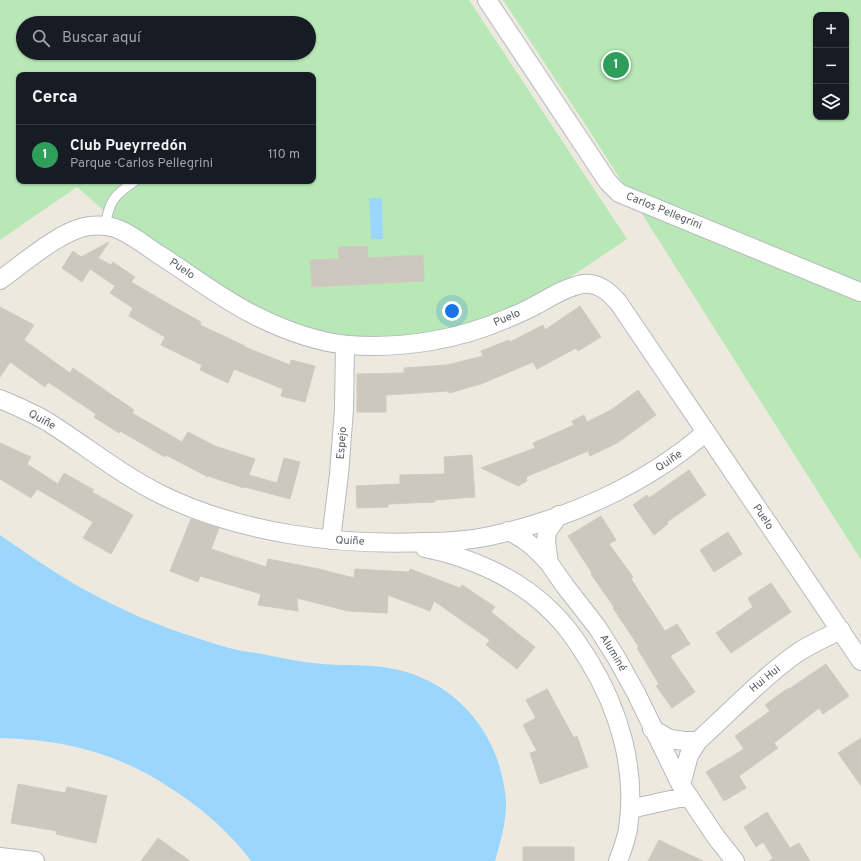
<!DOCTYPE html>
<html lang="es">
<meta charset="utf-8">
<style>
body{margin:0;font-family:Overpass,sans-serif;background:#20242c;color:#f1f3f6}
.controls{position:absolute;right:12px;top:12px;display:grid;overflow:hidden;border-radius:8px;box-shadow:0 1px 3px #0004}
.controls button{width:36px;height:36px;display:grid;place-items:center;padding:0;border:0;border-bottom:1px solid #363941;background:#171b24;color:#f1f3f6;font:20px sans-serif}
.you{position:absolute;left:452px;top:311px;width:14px;height:14px;margin:-10px;border:3px solid #fff;border-radius:50%;background:#1a73e8;box-shadow:0 0 0 6px #1a73e833}
.badge{display:grid;place-items:center;width:26px;height:26px;border-radius:50%;background:#8c9099;color:#fff;font-size:13px;font-weight:700}
.pin{position:absolute;translate:-50% -50%;border:2px solid #fff;box-shadow:0 1px 4px #0006}
.list{margin:0;padding:0;list-style:none}
h2{display:flex;justify-content:space-between;align-items:center;height:52px;margin:0;padding:0 16px;font-size:17px}
h2 small{font-size:13px;font-weight:400;color:#9ea1a6}
.list li{display:grid;grid-template-columns:26px 1fr auto;gap:12px;align-items:center;box-sizing:border-box;height:60px;padding:0 16px;border-top:1px solid #363941}
.list b{display:block;font-size:15px;white-space:nowrap}
.list p{margin:0;font-size:13px;white-space:nowrap;color:#9ea1a6}
.list em{font-size:13px;font-style:normal;color:#9ea1a6}
.icon{flex:none;width:22px;height:22px;fill:none;stroke:currentColor;stroke-width:2;stroke-linecap:round;stroke-linejoin:round}
.map{position:relative;flex:none;width:861px;height:861px;overflow:hidden}
.search{position:absolute;background:#171b24;box-shadow:0 1px 3px #0004;left:16px;top:16px;width:300px;height:44px;display:flex;align-items:center;gap:10px;box-sizing:border-box;padding:0 14px;border-radius:22px;color:#9ea1a6;font-size:15px}
.panel{position:absolute;background:#171b24;box-shadow:0 1px 3px #0004;left:16px;top:72px;width:300px;height:112px;border-radius:8px}
.map>svg:first-child{display:block}
</style>
<div class="map">
<svg width="861" height="861" viewBox="0 0 861 861">
<rect width="100%" height="100%" fill="#ede9de"/>
<!-- green -->
<path fill="#b8e8b6" fill-rule="evenodd" d="M 0,0 L 469,0 L 627,239 L 575,274 L 526,303 L 470,325 L 410,339 L 375,340 L 312,329 L 260,311 L 117,222 L 77,187 L 0,240 ZM 23,23 L 309,23 L 309,53 L 23,53 ZM 19,75 L 313,75 L 313,181 L 19,181 Z
M 503,0 L 861,0 L 861,560 L 589,130 ZM 816,15 L 846,15 L 846,117 L 816,117 Z"/>
<!-- water -->
<path fill="#9bd6ff" d="M 369,198 L 382,198 L 383,239 L 371,239 Z
M 0,535 C 36,560 72,585 112,604 C 149,623 189,636 229,648 C 239,651 251,652 262,654 C 281,658 301,662 322,664 C 343,666 367,664 389,668 C 443,677 485,716 500,768 C 503,780 506,793 506,805 C 506,824 500,843 495,861 L 251,861 C 231,834 206,812 178,793 C 168,787 159,780 149,775 C 102,749 53,739 0,738 Z"/>
<!-- building -->
<path fill="#ccc7bf" stroke="#d2cabc" d="M 109,242 L 98,258 L 111,265 L 113,262 L 135,277 L 131,282 L 174,307 L 201,322 L 200,325 L 245,346 L 245,347 L 290,365 L 291,360 L 315,366 L 305,402 L 281,396 L 283,389 L 234,369 L 228,383 L 200,370 L 202,365 L 161,345 L 165,337 L 129,316 L 133,308 L 110,293 L 115,286 L 90,269 L 82,282 L 62,268 L 73,251 L 81,257 Z
M 367,246 L 368,258 L 423,255 L 424,281 L 312,287 L 310,260 L 339,259 L 338,247 Z
M 580,306 L 601,337 L 578,351 L 576,348 L 537,369 L 533,362 L 481,384 L 449,393 L 449,391 L 386,395 L 386,412 L 357,412 L 357,374 L 404,373 L 404,368 L 447,365 L 483,356 L 481,351 L 509,340 L 510,342 L 543,325 L 545,330 Z
M 0,307 L 34,325 L 24,340 L 70,373 L 73,368 L 134,410 L 132,413 L 182,442 L 188,432 L 215,446 L 255,459 L 249,475 L 277,483 L 284,458 L 300,462 L 290,499 L 245,487 L 244,488 L 208,476 L 208,477 L 166,455 L 165,457 L 120,431 L 119,433 L 94,417 L 96,414 L 48,382 L 45,387 L 10,362 L 0,377 Z
M 638,390 L 656,415 L 617,443 L 590,456 L 588,451 L 526,477 L 527,481 L 518,486 L 481,468 L 535,448 L 533,443 L 574,425 L 572,421 L 584,415 L 587,422 L 611,410 Z
M 0,443 L 31,457 L 27,464 L 58,484 L 64,473 L 94,490 L 92,492 L 133,515 L 111,554 L 83,538 L 93,522 L 37,489 L 31,498 L 0,479 Z
M 472,455 L 475,497 L 435,500 L 435,502 L 388,504 L 388,507 L 357,508 L 356,486 L 400,484 L 400,475 L 445,474 L 444,457 Z
M 689,470 L 706,495 L 667,522 L 668,524 L 654,535 L 633,505 L 647,495 L 649,498 Z
M 601,516 L 616,540 L 609,544 L 633,577 L 631,579 L 665,631 L 677,624 L 690,644 L 670,656 L 695,692 L 672,708 L 656,686 L 659,684 L 637,648 L 639,647 L 613,608 L 614,607 L 591,574 L 592,573 L 568,536 Z
M 191,519 L 219,528 L 211,549 L 266,567 L 268,559 L 319,569 L 354,578 L 355,569 L 409,572 L 410,569 L 460,588 L 462,585 L 495,607 L 491,612 L 535,647 L 517,669 L 486,645 L 490,640 L 434,601 L 430,611 L 388,595 L 387,613 L 348,611 L 297,598 L 298,611 L 258,605 L 261,594 L 200,576 L 198,582 L 170,571 Z
M 728,532 L 742,554 L 714,572 L 700,550 Z
M 771,583 L 791,612 L 731,653 L 716,633 L 753,607 L 748,598 Z
M 826,664 L 849,696 L 823,714 L 819,708 L 774,743 L 778,748 L 739,776 L 746,788 L 724,801 L 706,772 L 744,749 L 735,736 L 770,711 L 765,705 L 788,688 L 789,689 Z
M 547,689 L 574,738 L 577,736 L 588,767 L 540,784 L 530,753 L 537,751 L 523,725 L 536,718 L 526,700 Z
M 861,738 L 861,786 L 838,753 Z
M 18,784 L 65,793 L 67,787 L 107,796 L 96,843 L 56,834 L 57,831 L 11,823 Z
M 767,812 L 790,848 L 799,843 L 810,861 L 769,861 L 773,858 L 763,842 L 756,847 L 744,827 Z
M 158,838 L 190,861 L 141,861 Z
M 659,840 L 703,861 L 648,861 Z
M 523,847 L 574,847 L 574,861 L 523,861 Z"/>
<g fill="none" stroke-linecap="round" stroke-linejoin="round">
<defs>
<path id="service" d="M 105,226 C 110,200 113,196 135,181"/>
<path id="minor" d="M 487,0 L 608,182 L 619,193 L 860,292
M 0,280 C 24,263 62,229 90,226 C 100,225 111,226 120,230 C 134,236 146,246 158,254 C 190,274 220,298 254,315 C 282,329 316,342 348,345 C 402,349 459,340 508,318 C 518,314 527,310 536,305 C 551,297 566,287 583,284 C 598,282 609,292 618,302 L 861,661
M 0,399 C 16,406 33,413 48,422 C 86,446 121,475 162,495 C 240,533 338,546 425,542 C 446,542 468,541 490,536 C 568,519 645,485 706,432
M 559,515 L 547,531 L 546,542 L 549,563 L 565,586 L 597,627 L 616,657 L 636,693 L 681,785 L 716,837 L 735,861
M 508,531 C 525,538 536,549 549,563
M 331,540 L 339,474 L 344,409 L 345,345
M 425,548 C 470,557 518,578 551,611 C 566,625 577,642 588,659 C 619,709 637,769 628,829 C 626,840 622,851 618,861
M 652,729 L 670,739 L 684,741 L 698,741 L 689,755 L 681,785
M 698,741 C 731,711 761,679 797,653 C 811,644 826,637 841,630
M 630,809 L 688,796
M 0,857 L 35,861"/>
</defs>
<!-- service casing -->
<use href="#service" stroke="#b6babf" stroke-width="11"/>
<!-- minor casing -->
<use href="#minor" stroke="#b6babf" stroke-width="20"/>
<!-- service -->
<use href="#service" stroke="#fff" stroke-width="9"/>
<!-- minor -->
<use href="#minor" stroke="#fff" stroke-width="18"/>
</g>
<g text-anchor="middle" dominant-baseline="central" stroke-width="4" stroke-linejoin="round" paint-order="stroke">
<!-- street labels -->
<g font-size="11" fill="#575c61" stroke="#fff">
<text transform="translate(664 211) rotate(22)">Carlos Pellegrini</text>
<text transform="translate(182 269) rotate(34)">Puelo</text>
<text transform="translate(507 318) rotate(-23)">Puelo</text>
<text transform="translate(42 420) rotate(29)">Quiñe</text>
<text transform="translate(342 443) rotate(-86)">Espejo</text>
<text transform="translate(669 461) rotate(-34)">Quiñe</text>
<text transform="translate(763 517) rotate(56)">Puelo</text>
<text transform="translate(350 541) rotate(3)">Quiñe</text>
<text transform="translate(613 653) rotate(59)">Aluminé</text>
<text transform="translate(765 679) rotate(-39)">Hui Hui</text>
</g>
</g>
</svg>
<div class="controls">
<button>+</button>
<button>−</button>
<button><svg class="icon" aria-label="layers" viewBox="0 0 24 24"><path d="M12 4l9 5-9 5-9-5zM3 14l9 5 9-5"/></svg></button>
</div>
<div class="you"></div>
<div class="pin badge" style="left:616px;top:65px;background:#2e9e5b">1</div>
<div class="search"><svg class="icon" aria-label="search" viewBox="0 0 24 24"><circle cx="10" cy="10" r="6"/><path d="M15 15l6 6"/></svg>Buscar aquí</div>
<section class="panel">
<h2>Cerca<small></small></h2>
<ul class="list">
<li><span class="badge" style="background:#2e9e5b">1</span><div><b>Club Pueyrredón</b><p>Parque · Carlos Pellegrini</p></div><em>110 m</em></li>
</ul>
</section>
</div>
